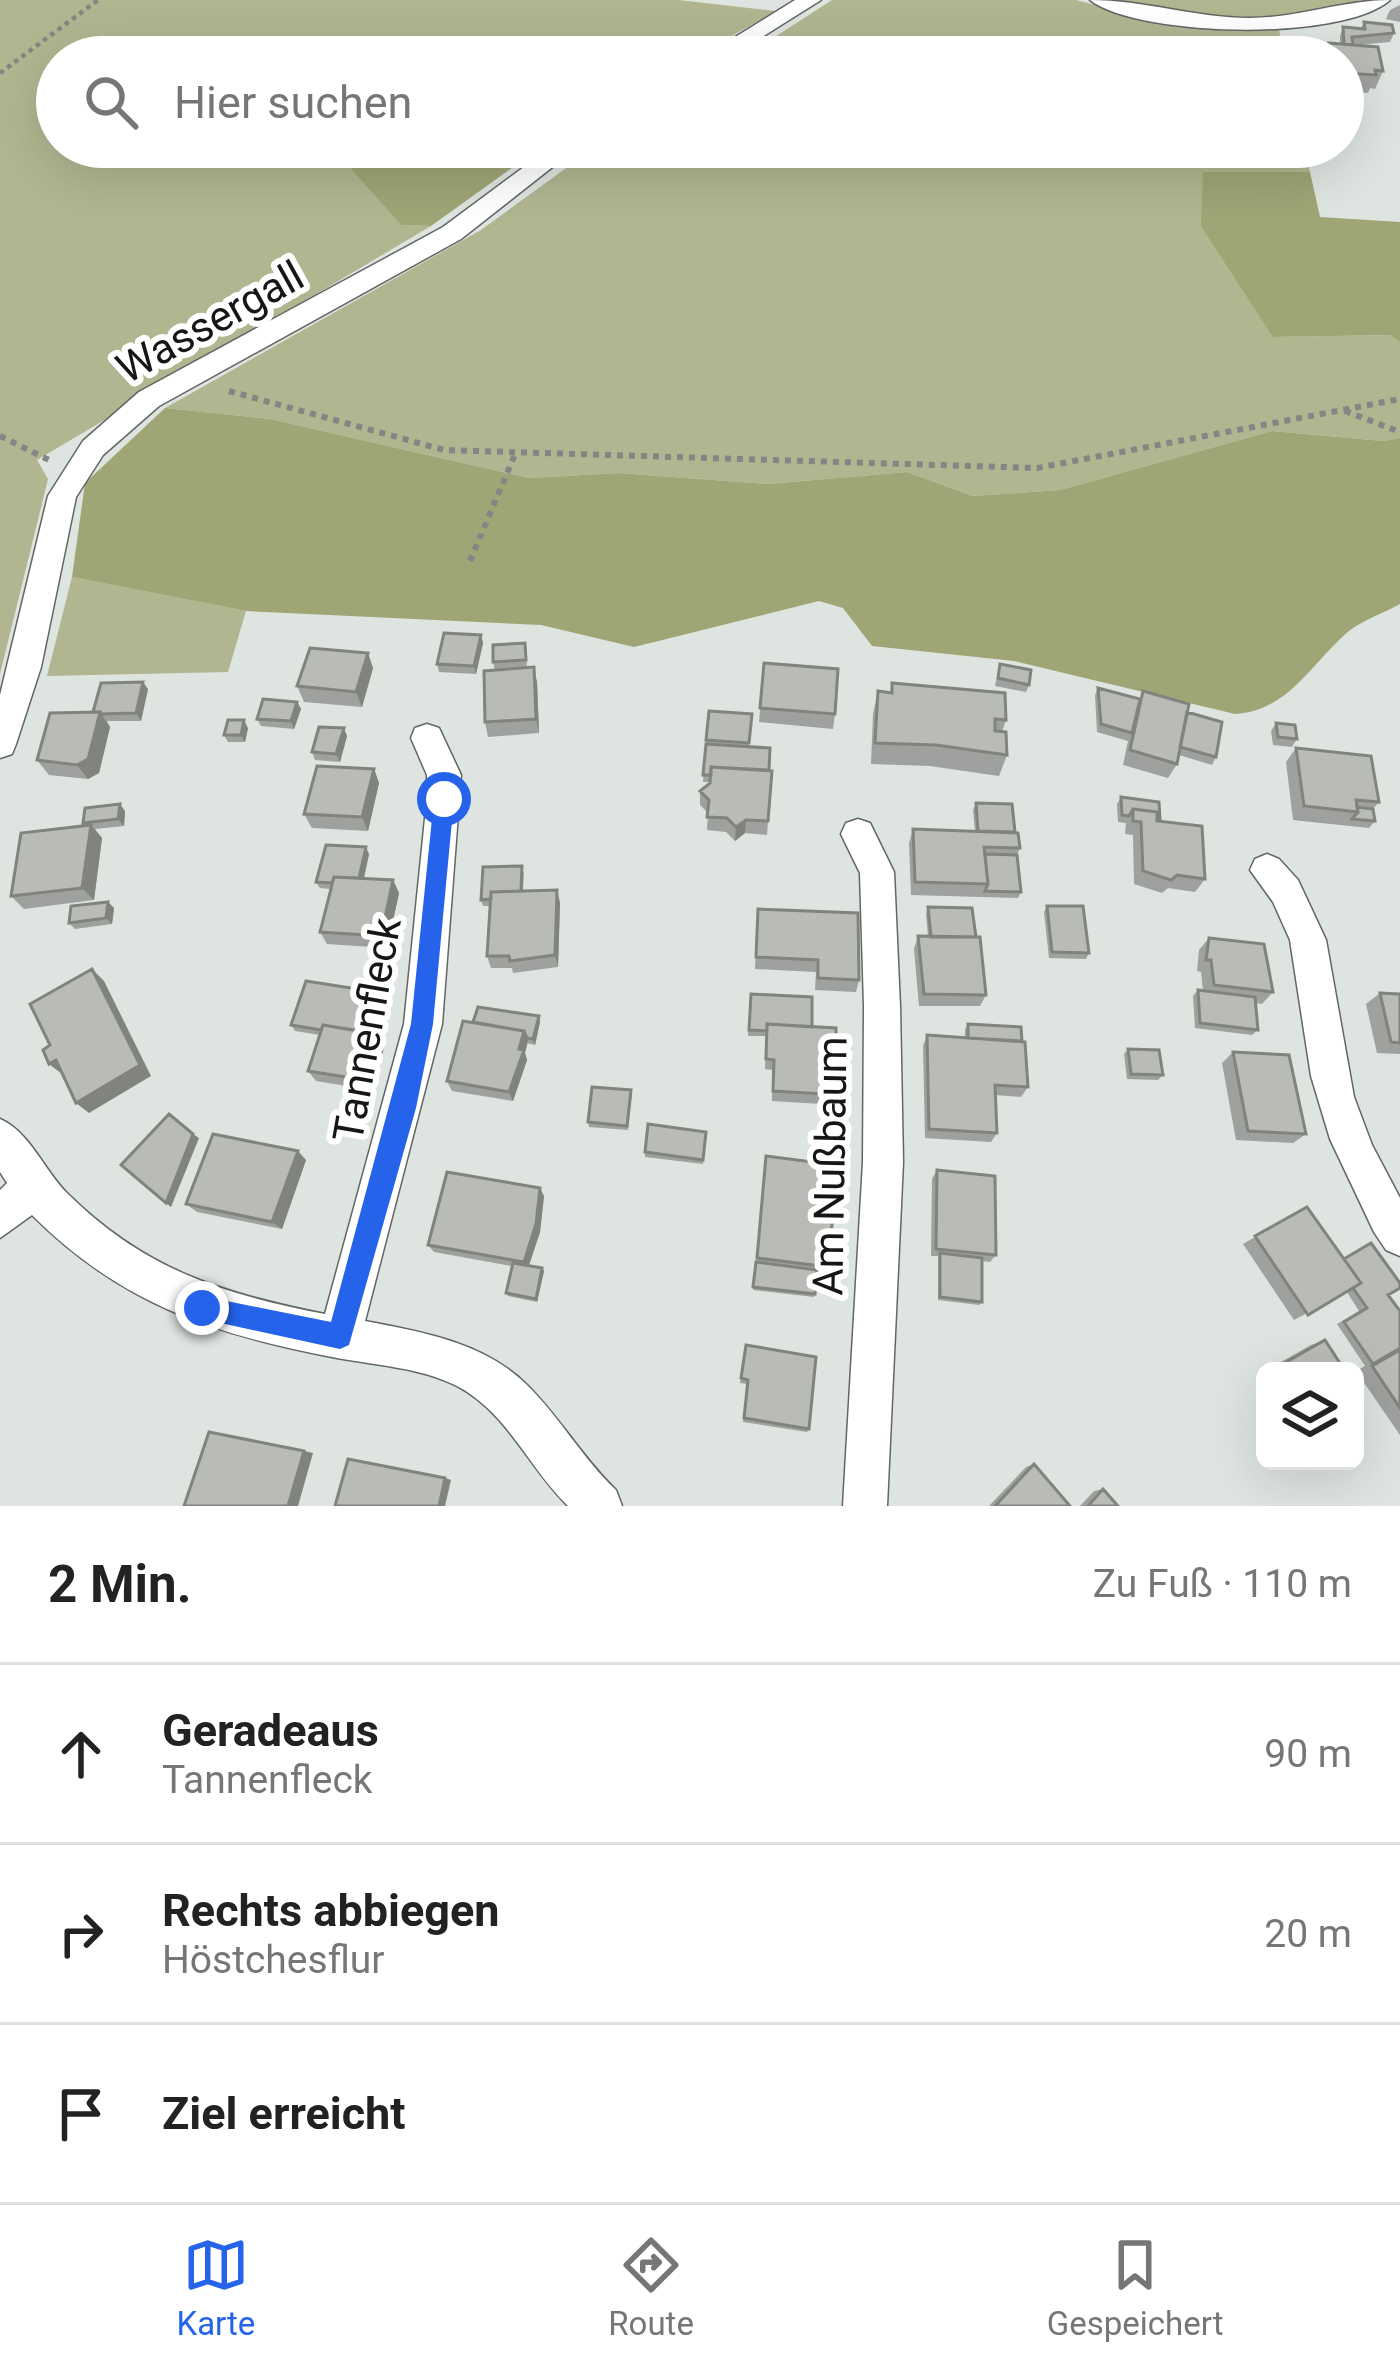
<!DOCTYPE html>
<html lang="de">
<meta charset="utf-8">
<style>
body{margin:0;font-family:Roboto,sans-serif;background:#f2f2f2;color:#222}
.controls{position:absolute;right:36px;bottom:36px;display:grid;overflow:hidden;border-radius:18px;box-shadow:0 12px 48px #0002}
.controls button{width:108px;height:108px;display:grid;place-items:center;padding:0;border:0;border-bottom:3px solid #e0e0e0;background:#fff;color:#222;font:60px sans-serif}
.stop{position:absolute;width:36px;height:36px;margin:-27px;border:9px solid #2563eb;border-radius:50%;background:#fff}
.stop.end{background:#2563eb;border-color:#fff;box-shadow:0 3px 12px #0008}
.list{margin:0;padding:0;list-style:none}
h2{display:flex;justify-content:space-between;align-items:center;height:156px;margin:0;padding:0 48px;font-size:51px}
h2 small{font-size:39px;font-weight:400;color:#767676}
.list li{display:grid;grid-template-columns:78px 1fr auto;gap:36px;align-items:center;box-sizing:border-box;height:180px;padding:0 48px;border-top:3px solid #e0e0e0}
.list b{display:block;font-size:45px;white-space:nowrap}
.list p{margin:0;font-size:39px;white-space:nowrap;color:#767676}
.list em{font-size:39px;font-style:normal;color:#767676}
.icon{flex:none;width:66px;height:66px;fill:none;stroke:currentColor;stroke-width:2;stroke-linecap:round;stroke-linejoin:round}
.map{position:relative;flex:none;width:1400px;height:1506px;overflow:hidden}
.search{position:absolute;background:#fff;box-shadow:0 12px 48px #0002;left:36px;right:36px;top:36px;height:132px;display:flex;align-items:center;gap:30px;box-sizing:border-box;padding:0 42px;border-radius:66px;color:#767676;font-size:45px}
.sheet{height:696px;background:#fff}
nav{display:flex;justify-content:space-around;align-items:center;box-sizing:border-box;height:168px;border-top:3px solid #e0e0e0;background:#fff;font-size:33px;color:#767676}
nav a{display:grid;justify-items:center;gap:6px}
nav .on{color:#2563eb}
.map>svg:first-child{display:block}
</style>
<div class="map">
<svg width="1400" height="1506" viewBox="0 0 1400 1506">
<rect width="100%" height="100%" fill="#dee4e0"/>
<!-- green -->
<path fill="#b1b590" d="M 0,0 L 679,0 L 776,11 L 694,57 L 57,57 L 57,147 L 347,147 L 338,153 L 401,225 L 431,226 L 37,460 L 48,479 L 0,674 Z
M 832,0 L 1076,0 L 1135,15 L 1279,30 L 1285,57 L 744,57 Z
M 1116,0 L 1360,0 C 1282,28 1195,20 1116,0 Z
M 595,147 L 1304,147 L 1310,172 L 1211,173 L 1273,337 L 1392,335 L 1400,342 L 1400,438 L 1383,441 L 1272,431 L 1060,490 L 973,496 L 907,472 L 768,484 L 619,473 L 529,478 L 270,419 L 165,408 L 481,230 Z
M 72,577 L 246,611 L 228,672 L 47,676 Z"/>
<!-- forest -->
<path fill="#9fa575" d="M 347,147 L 409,147 L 473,168 L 522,147 L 541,147 L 431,226 L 401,225 L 337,153 Z
M 1203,172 L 1310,172 L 1320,217 L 1400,222 L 1400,342 L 1391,335 L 1273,337 L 1201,226 Z
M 165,408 L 270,419 L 529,478 L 619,473 L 768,484 L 907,472 L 973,496 L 1060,490 L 1272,431 L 1383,441 L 1400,438 L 1400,604 C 1384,613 1363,620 1349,631 C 1310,664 1290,710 1235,714 L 1014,661 L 872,646 L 843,608 L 819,601 L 634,647 L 541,625 L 246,611 L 72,577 L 85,483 Z"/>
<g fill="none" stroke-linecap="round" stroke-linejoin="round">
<defs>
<path id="street" d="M 795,0 L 821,0 L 730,57 L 703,57 Z
M 1090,0 C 1144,0 1196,18 1250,18 C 1298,18 1343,0 1390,0 C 1342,42 1138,37 1090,0 Z
M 551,147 L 578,147 L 461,239 L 159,406 L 103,455 L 76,497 L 41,667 L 16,744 L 12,754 L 0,758 L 0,695 L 48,496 L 83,441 L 139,392 L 443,227 Z
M 427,724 L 439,728 L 461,775 L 442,1024 L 365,1321 C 422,1332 483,1342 526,1384 C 560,1417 582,1458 616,1490 L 622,1506 L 568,1506 C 528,1467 508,1413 457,1386 C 420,1367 372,1365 332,1357 C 212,1334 120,1303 32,1215 L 0,1238 L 0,1190 L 7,1183 L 0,1172 L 0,1119 C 30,1132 45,1172 68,1194 C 144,1269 222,1294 325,1314 L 404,1024 L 427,799 L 427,775 L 411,738 L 415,728 Z
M 858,819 L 870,823 L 894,872 L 900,1006 L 903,1162 L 887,1506 L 843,1506 L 863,1162 L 864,1006 L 860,873 L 841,834 L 846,823 Z
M 1267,854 L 1279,859 L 1298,880 L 1326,940 L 1354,1097 L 1372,1145 L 1400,1198 L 1400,1256 L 1386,1250 L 1374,1232 L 1330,1139 L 1311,1076 L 1290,940 L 1273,902 L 1250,870 L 1255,859 Z"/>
</defs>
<!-- street casing -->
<use href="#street" stroke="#626763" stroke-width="3"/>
<!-- path-far1 -->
<path stroke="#838784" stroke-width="4.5" stroke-dasharray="4.5 4.5" stroke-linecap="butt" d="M 0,73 L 98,0"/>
<!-- path -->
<path stroke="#838784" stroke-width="6" stroke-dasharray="6 6" stroke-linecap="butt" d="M 229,391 L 444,450 L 1037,468 L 1400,399
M 1345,411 L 1400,432
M 0,436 L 49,460
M 470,561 L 516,452"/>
<!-- street -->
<use href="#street" fill="#fff" fill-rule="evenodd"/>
</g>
<!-- wall -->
<path fill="#9ea19d" d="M 1400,5 L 1400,22 L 1386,19 L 1390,10 Z
M 1364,22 L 1394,33 L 1390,42 L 1358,45 L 1383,71 L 1375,89 L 1370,88 L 1368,93 L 1343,91 L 1343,57 L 1323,57 L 1329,43 L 1340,44 L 1340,36 L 1343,27 L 1361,28 Z
M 481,635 L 483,643 L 476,674 L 439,672 L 437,664 Z
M 525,643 L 527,667 L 537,682 L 539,733 L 488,737 L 485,722 L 495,670 L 493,662 Z
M 764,663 L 835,714 L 833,729 L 759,722 Z
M 1000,664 L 1029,685 L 1026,692 L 995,686 Z
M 373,668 L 362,707 L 304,702 L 297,686 Z
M 892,683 L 1006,720 L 1002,732 L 1007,755 L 999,776 L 930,766 L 871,764 L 873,714 L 878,691 L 890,693 Z
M 1098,688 L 1140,699 L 1143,691 L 1187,712 L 1216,757 L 1212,765 L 1179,755 L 1177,764 L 1168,778 L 1123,765 L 1128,741 L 1097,732 L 1095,695 Z
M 148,689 L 141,721 L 107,721 L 110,727 L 99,773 L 88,779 L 49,775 L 37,760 L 93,712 Z
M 297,702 L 301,709 L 294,729 L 261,726 L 257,719 Z
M 752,714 L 749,746 L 769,770 L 772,771 L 767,835 L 745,833 L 735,841 L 726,832 L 707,830 L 708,813 L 700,805 L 700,791 L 710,782 L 703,782 L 706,740 Z
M 1276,723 L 1297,739 L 1292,747 L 1273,745 L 1271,731 Z
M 248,728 L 245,742 L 228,742 L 224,735 Z
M 347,736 L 340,762 L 315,760 L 312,752 Z
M 1296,748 L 1379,802 L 1373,809 L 1375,821 L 1369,828 L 1293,820 L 1286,762 Z
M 374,769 L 379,783 L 368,831 L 312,828 L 304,814 Z
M 1121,797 L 1160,820 L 1205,879 L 1195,892 L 1168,888 L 1162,893 L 1134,884 L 1133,835 L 1125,834 L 1126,823 L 1118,822 L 1117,804 Z
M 976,803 L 1015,832 L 1020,848 L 1017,855 L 1021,892 L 1018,898 L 911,895 L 909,843 L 913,829 L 975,831 L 973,810 Z
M 125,811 L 124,826 L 95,829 L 102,838 L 94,900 L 24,909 L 11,896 L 85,825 L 83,823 Z
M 369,854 L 364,878 L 393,880 L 399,893 L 387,948 L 327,944 L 320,932 L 331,889 L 320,888 L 316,882 Z
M 524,872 L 523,891 L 557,890 L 560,903 L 558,967 L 513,973 L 512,968 L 491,968 L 487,956 L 490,906 L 483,906 L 481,900 Z
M 108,902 L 114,908 L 112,924 L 75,929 L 69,923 Z
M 1047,906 L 1089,953 L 1086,959 L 1049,958 L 1044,912 Z
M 928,907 L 976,937 L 986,995 L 980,1006 L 919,1006 L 914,949 L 918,936 L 928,936 L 926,914 Z
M 758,909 L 859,980 L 856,992 L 815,990 L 816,972 L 755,969 Z
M 1209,938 L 1273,992 L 1262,1004 L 1255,1003 L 1258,1030 L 1252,1035 L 1195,1028 L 1193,996 L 1198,990 L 1203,991 L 1201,972 L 1197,971 L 1199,950 Z
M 1380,993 L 1400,994 L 1400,1054 L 1377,1053 L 1366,1004 Z
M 751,994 L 812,1027 L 836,1059 L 842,1095 L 839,1105 L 772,1101 L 772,1070 L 765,1069 L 766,1036 L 748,1036 Z
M 373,997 L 362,1032 L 385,1045 L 371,1090 L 316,1081 L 308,1071 L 320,1035 L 295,1031 L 291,1025 Z
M 539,1016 L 540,1022 L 535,1045 L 527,1043 L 525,1053 L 527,1060 L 513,1101 L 452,1091 L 447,1081 L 473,1022 Z
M 968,1024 L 1028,1087 L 1021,1097 L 995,1095 L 997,1133 L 991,1142 L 925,1138 L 923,1046 L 927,1035 L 965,1038 L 965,1029 Z
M 1128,1049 L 1163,1075 L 1158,1080 L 1127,1079 L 1124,1054 Z
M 1233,1052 L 1306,1134 L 1293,1143 L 1236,1140 L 1222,1063 Z
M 632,1095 L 628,1130 L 589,1127 L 588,1122 Z
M 706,1132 L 703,1164 L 645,1157 L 645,1152 Z
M 766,1156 L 829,1267 L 826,1274 L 817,1273 L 814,1297 L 753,1290 Z
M 306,1160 L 282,1229 L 197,1212 L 186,1204 Z
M 937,1170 L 996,1255 L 990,1262 L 982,1261 L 982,1302 L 979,1305 L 938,1300 L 938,1256 L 931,1256 L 932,1179 Z
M 544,1196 L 540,1232 L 529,1265 L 542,1268 L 544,1271 L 537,1302 L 508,1296 L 506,1293 L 512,1266 L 434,1252 L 428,1245 Z
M 1307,1207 L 1344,1259 L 1388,1295 L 1400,1311 L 1400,1435 L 1356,1371 L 1365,1366 L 1337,1324 L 1359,1311 L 1347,1292 L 1294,1320 L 1243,1244 Z
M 1325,1340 L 1345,1371 L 1267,1370 L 1311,1345 Z
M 746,1345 L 809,1429 L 807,1432 L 743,1422 L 747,1384 L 740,1383 Z
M 1034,1464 L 1070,1506 L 989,1506 L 1026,1467 Z
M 1103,1489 L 1118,1506 L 1080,1506 L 1094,1491 Z"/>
<!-- shaded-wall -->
<path fill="#81837f" d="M 481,635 L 483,643 L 476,674 L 474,666 Z
M 368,653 L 373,668 L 362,707 L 356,692 Z
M 534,667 L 537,682 L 539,733 L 536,719 Z
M 143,682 L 148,689 L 141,721 L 136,713 Z
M 297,702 L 301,709 L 294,729 L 291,721 Z
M 100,712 L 110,727 L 99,773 L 88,779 L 77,765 Z
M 244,720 L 248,728 L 245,742 L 241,735 Z
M 344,728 L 347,736 L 340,762 L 336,754 Z
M 374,769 L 379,783 L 368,831 L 362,817 Z
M 120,804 L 125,811 L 124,826 L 118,819 Z
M 746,820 L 745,833 L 735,841 L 736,827 Z
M 91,825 L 102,838 L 94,900 L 82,888 Z
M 366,847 L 369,854 L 361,891 L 358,884 Z
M 393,880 L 399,893 L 387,948 L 381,936 Z
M 557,890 L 560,903 L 558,967 L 555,955 Z
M 108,902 L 114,908 L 112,924 L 106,918 Z
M 92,969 L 104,981 L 151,1076 L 89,1113 L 76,1103 Z
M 370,991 L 373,997 L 360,1041 L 356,1036 Z
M 539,1016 L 540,1022 L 535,1045 L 533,1039 Z
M 524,1031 L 528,1041 L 525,1053 L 527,1060 L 513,1101 L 509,1092 Z
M 378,1034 L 385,1045 L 371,1090 L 365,1080 Z
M 56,1060 L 62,1074 L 49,1064 Z
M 193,1134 L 199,1138 L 171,1207 L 166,1203 Z
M 298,1151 L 306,1160 L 282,1229 L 272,1222 Z
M 540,1188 L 544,1196 L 540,1232 L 528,1268 L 524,1262 Z
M 542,1268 L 544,1271 L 537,1302 L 536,1299 Z
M 304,1451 L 313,1453 L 298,1506 L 288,1506 Z
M 445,1478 L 451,1480 L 445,1506 L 439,1506 Z"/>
<!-- building -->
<path fill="#b8bbb6" stroke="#81837f" stroke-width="3" d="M 1364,22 L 1392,25 L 1394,33 L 1352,37 L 1353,45 L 1344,44 L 1343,27 L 1365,29 Z
M 1329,43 L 1378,47 L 1383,71 L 1375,70 L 1376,75 L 1343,73 L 1343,57 L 1332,57 Z
M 444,633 L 481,635 L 474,666 L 437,664 Z
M 525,643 L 526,660 L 493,662 L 493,645 Z
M 310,648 L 368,653 L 356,692 L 297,686 Z
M 764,663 L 838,669 L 835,714 L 760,708 Z
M 1000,664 L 1031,670 L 1029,685 L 998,678 Z
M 534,667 L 536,719 L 485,722 L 484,671 Z
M 143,682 L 136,713 L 100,714 L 100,712 L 93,712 L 101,683 Z
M 892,683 L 1005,693 L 1006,720 L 995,719 L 995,731 L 1006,732 L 1007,755 L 936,745 L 875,743 L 878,691 L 892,693 Z
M 1098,688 L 1140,699 L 1132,733 L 1101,724 Z
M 1143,691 L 1189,704 L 1177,764 L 1130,750 Z
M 263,699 L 297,702 L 291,721 L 257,719 Z
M 709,711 L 752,714 L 749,743 L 706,740 Z
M 100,712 L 88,759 L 77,765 L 37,760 L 50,713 Z
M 1187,712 L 1222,722 L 1216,757 L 1180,747 Z
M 228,720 L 244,720 L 241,735 L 224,735 Z
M 1276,723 L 1295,725 L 1297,739 L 1278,737 Z
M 319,727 L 344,728 L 336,754 L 312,752 Z
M 706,744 L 770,748 L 769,770 L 711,767 L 711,775 L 703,775 Z
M 1296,748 L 1371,756 L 1379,802 L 1356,800 L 1358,812 L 1304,806 Z
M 317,766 L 374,769 L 362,817 L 304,814 Z
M 711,767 L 772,771 L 768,821 L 746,820 L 736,827 L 727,818 L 707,817 L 709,800 L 700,791 L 710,783 Z
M 1121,797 L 1159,802 L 1160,820 L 1157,819 L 1157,812 L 1133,809 L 1129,816 L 1122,815 Z
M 976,803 L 1012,804 L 1015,832 L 978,831 Z
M 120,804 L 118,819 L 83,823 L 85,808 Z
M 1357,807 L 1373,809 L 1375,821 L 1352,819 L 1358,812 Z
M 1133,809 L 1157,812 L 1157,821 L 1202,826 L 1205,879 L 1177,875 L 1171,880 L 1143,871 L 1141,822 L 1133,821 Z
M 91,825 L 82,888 L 11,896 L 21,833 Z
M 913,829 L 1018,833 L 1020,848 L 984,847 L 988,884 L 915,882 Z
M 326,845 L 366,847 L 359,878 L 334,877 L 332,883 L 316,882 Z
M 985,854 L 1017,855 L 1021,892 L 985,891 L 988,884 Z
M 522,866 L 521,891 L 491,892 L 491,899 L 481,900 L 483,867 Z
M 334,877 L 393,880 L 381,936 L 320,932 Z
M 557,890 L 555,955 L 510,961 L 509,956 L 487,956 L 491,892 Z
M 108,902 L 106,918 L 69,923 L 71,906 Z
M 1047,906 L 1083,906 L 1089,953 L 1052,952 Z
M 928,907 L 972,908 L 976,937 L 931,937 Z
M 758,909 L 858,913 L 859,980 L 818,978 L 818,960 L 756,957 Z
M 918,936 L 980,937 L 986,995 L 924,994 Z
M 1209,938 L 1264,944 L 1273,992 L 1214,985 L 1211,960 L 1206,960 Z
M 92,969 L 140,1065 L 76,1103 L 56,1060 L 49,1064 L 43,1050 L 50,1045 L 30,1004 Z
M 306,981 L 370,991 L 358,1031 L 323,1025 L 321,1030 L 291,1025 Z
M 1198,990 L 1255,997 L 1258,1030 L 1200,1023 Z
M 1380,993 L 1400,994 L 1400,1043 L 1391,1042 Z
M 751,994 L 812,997 L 812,1027 L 767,1024 L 767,1031 L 749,1030 Z
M 478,1007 L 539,1016 L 533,1039 L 527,1038 L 524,1031 L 473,1022 Z
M 463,1021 L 524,1031 L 519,1049 L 524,1050 L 509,1092 L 447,1081 Z
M 767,1024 L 836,1028 L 836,1059 L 842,1059 L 842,1095 L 773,1091 L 774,1060 L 766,1059 Z
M 968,1024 L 1021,1027 L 1022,1041 L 968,1038 Z
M 323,1025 L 378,1034 L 365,1080 L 308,1071 Z
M 927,1035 L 1025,1042 L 1028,1087 L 995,1085 L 997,1133 L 929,1129 Z
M 1128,1049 L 1159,1050 L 1163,1075 L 1131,1074 Z
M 1233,1052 L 1289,1055 L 1306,1134 L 1248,1131 Z
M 592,1087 L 631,1090 L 627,1126 L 588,1122 Z
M 169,1114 L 193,1134 L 166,1203 L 121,1165 Z
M 648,1124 L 706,1132 L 703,1160 L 645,1152 Z
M 213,1134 L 298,1151 L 272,1222 L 186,1204 Z
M 766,1156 L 836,1165 L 829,1267 L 757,1258 Z
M 937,1170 L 995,1176 L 996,1255 L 936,1249 Z
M 447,1172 L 540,1188 L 536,1224 L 524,1262 L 428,1245 Z
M 1307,1207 L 1361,1283 L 1308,1315 L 1255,1236 Z
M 1371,1243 L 1400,1283 L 1400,1288 L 1388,1295 L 1400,1311 L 1400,1348 L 1373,1364 L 1344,1322 L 1367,1308 L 1353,1288 L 1361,1283 L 1344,1259 Z
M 940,1253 L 982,1258 L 982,1302 L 940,1297 Z
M 756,1262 L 817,1270 L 815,1294 L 753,1287 Z
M 513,1263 L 542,1268 L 536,1299 L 506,1293 Z
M 1325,1340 L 1345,1371 L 1284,1371 L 1281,1365 Z
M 746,1345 L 816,1357 L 809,1429 L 744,1418 L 748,1380 L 741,1378 Z
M 1400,1350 L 1400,1408 L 1372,1366 Z
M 209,1432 L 304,1451 L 288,1506 L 184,1506 Z
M 348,1459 L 445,1478 L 439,1506 L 335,1506 Z
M 1034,1464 L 1070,1506 L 995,1506 Z
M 1103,1489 L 1118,1506 L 1088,1506 Z"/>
<!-- route -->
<path fill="#2563eb" d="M 444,790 L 454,799 L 433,1024 L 416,1108 L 349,1345 L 340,1349 L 193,1317 L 190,1308 L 193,1299 L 202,1296 L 331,1322 L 411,1024 L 434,799 Z"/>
<g text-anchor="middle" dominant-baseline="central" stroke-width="12" stroke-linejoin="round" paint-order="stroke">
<!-- street labels -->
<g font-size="42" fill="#151716" stroke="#fff">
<text transform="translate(210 322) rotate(-29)">Wassergall</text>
<text transform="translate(367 1030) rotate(-80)">Tannenfleck</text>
<text transform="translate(830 1166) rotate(-89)">Am Nußbaum</text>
</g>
</g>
</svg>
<div class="controls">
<button><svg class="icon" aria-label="layers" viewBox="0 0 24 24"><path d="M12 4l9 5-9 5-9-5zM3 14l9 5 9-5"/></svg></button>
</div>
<div class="stop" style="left:444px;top:799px"></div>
<div class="stop end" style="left:202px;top:1308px"></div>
<div class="search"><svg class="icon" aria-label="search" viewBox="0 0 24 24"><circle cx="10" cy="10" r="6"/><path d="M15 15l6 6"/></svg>Hier suchen</div>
</div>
<section class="sheet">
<h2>2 Min.<small>Zu Fuß · 110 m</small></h2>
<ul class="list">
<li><svg class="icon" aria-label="ahead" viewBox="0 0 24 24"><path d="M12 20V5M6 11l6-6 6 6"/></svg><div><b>Geradeaus</b><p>Tannenfleck</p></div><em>90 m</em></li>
<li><svg class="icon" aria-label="right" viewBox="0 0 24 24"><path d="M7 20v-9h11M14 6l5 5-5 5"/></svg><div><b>Rechts abbiegen</b><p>Höstchesflur</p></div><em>20 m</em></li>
<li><svg class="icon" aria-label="arrive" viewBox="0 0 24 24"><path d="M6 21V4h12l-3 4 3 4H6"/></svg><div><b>Ziel erreicht</b></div></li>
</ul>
</section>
<nav>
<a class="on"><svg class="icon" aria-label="map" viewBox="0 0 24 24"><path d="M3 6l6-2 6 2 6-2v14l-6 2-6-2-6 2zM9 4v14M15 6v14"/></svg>Karte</a>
<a><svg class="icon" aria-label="directions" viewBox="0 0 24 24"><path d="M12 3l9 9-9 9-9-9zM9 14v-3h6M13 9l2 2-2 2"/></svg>Route</a>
<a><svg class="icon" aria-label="saved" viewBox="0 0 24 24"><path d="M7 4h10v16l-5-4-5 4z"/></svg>Gespeichert</a>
</nav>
